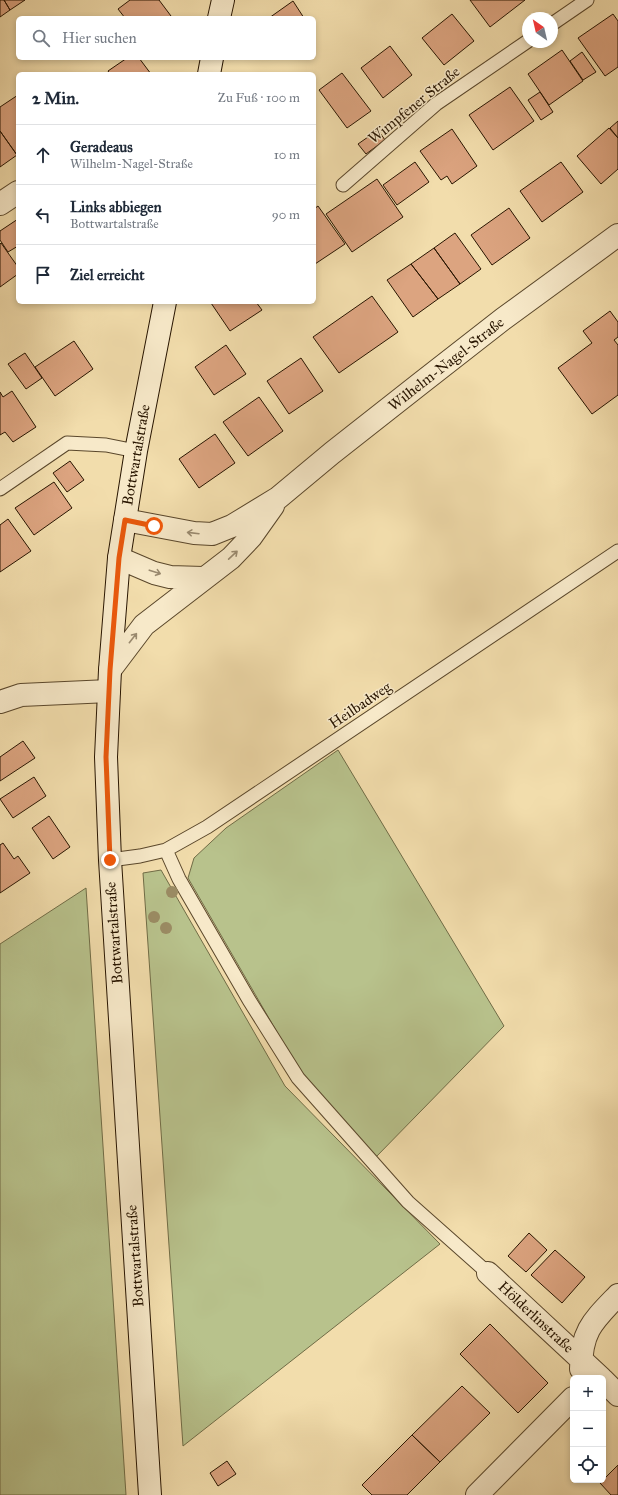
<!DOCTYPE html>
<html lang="de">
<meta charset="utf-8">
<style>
body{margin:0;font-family:"IM FELL Great Primer",serif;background:#f2f2f3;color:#1f2937}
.controls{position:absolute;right:12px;bottom:12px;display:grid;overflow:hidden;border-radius:6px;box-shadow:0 2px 6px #0003}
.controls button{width:36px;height:36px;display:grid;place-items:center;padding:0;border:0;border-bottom:1px solid #e0e1e3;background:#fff;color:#1f2937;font:20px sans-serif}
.compass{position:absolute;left:522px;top:12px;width:36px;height:36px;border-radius:50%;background:#fff;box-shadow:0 2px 6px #0003;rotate:326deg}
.stop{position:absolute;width:12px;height:12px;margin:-9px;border:3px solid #ea580c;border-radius:50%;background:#fff}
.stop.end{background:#ea580c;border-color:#fff;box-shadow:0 1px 4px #0008}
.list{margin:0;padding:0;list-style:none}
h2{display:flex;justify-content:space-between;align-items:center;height:52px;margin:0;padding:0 16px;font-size:17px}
h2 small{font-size:13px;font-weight:400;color:#747a83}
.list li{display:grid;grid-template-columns:26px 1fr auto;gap:12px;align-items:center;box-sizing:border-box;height:60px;padding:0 16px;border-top:1px solid #e0e1e3}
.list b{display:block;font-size:15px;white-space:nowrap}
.list p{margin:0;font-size:13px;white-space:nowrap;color:#747a83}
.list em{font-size:13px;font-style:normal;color:#747a83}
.icon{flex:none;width:22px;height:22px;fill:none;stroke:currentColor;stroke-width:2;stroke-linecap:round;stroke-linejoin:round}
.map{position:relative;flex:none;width:618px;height:1495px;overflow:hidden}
.search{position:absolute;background:#fff;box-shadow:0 2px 6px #0003;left:16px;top:16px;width:300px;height:44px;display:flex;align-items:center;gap:10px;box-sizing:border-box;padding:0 14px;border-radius:6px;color:#747a83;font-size:15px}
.panel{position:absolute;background:#fff;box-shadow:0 2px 6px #0003;left:16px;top:72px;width:300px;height:232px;border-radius:6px}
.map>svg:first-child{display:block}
</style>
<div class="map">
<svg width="618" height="1495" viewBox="0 0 618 1495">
<rect width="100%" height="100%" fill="#f2ddac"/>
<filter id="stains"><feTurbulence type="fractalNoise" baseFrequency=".005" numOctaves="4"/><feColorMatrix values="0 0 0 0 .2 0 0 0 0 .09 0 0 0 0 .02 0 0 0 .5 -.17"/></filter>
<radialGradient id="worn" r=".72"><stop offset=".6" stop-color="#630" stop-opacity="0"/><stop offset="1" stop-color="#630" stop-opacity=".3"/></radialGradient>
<!-- green -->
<path fill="#b8c28c" stroke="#706c46" d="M 338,750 L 504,1026 L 375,1158 L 304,1079 L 188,878 L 194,858 L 226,828 Z
M 161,870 L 285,1086 L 440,1244 L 183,1446 L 143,873 Z
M 86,888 L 126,1495 L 0,1495 L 0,944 Z"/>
<!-- building -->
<path fill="#dca480" stroke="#281500" d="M 0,0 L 4,0 L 10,10 L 0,17 Z
M 4,0 L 25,0 L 10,10 Z
M 130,0 L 159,0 L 171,16 L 168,18 L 125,18 L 118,9 Z
M 470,0 L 525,0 L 490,27 Z
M 293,1 L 304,18 L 269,18 Z
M 452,14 L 474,41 L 444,65 L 422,38 Z
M 613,14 L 618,21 L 618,67 L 605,76 L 578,38 Z
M 390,46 L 412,75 L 383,98 L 361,68 Z
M 562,50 L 583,81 L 549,105 L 528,74 Z
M 582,52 L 596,72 L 583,80 L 570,61 Z
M 127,58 L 139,58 L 151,74 L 110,74 L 108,71 Z
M 342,73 L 371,111 L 347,128 L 319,90 Z
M 510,87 L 534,121 L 493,150 L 469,115 Z
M 540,92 L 553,112 L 541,120 L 528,100 Z
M 18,95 L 18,155 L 17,155 L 0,131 L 0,107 Z
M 618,121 L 618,138 L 610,128 Z
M 609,128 L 618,138 L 618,169 L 601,184 L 577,156 Z
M 452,129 L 477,166 L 452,184 L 447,176 L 441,180 L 420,151 Z
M 378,130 L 385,140 L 366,154 L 358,144 Z
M 0,131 L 17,155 L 0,167 Z
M 415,162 L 429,182 L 397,205 L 383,185 Z
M 561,162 L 583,192 L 542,222 L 520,191 Z
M 377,179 L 403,217 L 352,252 L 326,214 Z
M 318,206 L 345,244 L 315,264 L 314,209 Z
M 509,208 L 530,238 L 492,265 L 471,235 Z
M 18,219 L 18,246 L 8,252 L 0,240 L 0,231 Z
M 455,233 L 481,269 L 460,284 L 434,248 Z
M 1,243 L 18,267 L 18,274 L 0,287 L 0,244 Z
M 434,248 L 460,284 L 438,299 L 411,264 Z
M 411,264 L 438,299 L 413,317 L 387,280 Z
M 372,296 L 398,332 L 339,373 L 313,337 Z
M 212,302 L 256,302 L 262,310 L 230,331 L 211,303 Z
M 610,311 L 618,322 L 618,337 L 614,340 L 618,345 L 618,395 L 592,414 L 558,368 L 592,343 L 583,331 Z
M 74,341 L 93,369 L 55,396 L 35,367 Z
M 226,345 L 246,374 L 214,395 L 195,367 Z
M 25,353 L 42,378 L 26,389 L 8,364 Z
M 301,358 L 323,391 L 289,414 L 267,381 Z
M 12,391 L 36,427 L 13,442 L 5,432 L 0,435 L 0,392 L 3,397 Z
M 259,397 L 283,431 L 248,456 L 223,422 Z
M 215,434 L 235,463 L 199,488 L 179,459 Z
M 70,461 L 84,480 L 67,492 L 53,473 Z
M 54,482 L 72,508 L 34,535 L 15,508 Z
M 8,519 L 31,551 L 0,572 L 0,525 Z
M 23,741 L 35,758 L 0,781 L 0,757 Z
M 34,777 L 46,796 L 13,818 L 0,799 Z
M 49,816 L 70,847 L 53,859 L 32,828 Z
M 3,843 L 14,859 L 18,856 L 30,873 L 0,893 L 0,845 Z
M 529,1233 L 547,1250 L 526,1272 L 508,1256 Z
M 555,1250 L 585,1277 L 562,1303 L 531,1275 Z
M 490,1324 L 548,1383 L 518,1413 L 460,1354 Z
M 462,1386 L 490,1413 L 440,1462 L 412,1435 Z
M 412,1435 L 440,1462 L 407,1495 L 372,1495 L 362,1485 Z
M 227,1461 L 236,1474 L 218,1486 L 210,1473 Z
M 618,1465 L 618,1495 L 611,1495 L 600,1483 Z"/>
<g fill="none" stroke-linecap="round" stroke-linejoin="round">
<defs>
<path id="service" d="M 552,24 L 587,0
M 343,185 L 436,104 L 528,41
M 0,489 L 67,443 L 106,445 L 136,451
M 166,850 L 179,879 L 249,1000 L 298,1078 L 408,1202 L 488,1273
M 110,860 L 140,856 L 166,850 L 207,827 L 618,551"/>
<path id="minor" d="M 0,204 L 18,192
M 125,520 L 194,533 L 212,534 L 232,526 L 278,498 L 332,453 L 421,383 L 503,319 L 618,235
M 119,558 L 154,573 L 170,577 L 203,578
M 110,670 L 144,625 L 231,558 L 251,537 L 273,506
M 0,702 L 21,695 L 109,691
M 488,1273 L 601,1378
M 581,1369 C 581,1331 593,1321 618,1295
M 603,1380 L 618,1395
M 477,1495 L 573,1398"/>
<path id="secondary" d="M 219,18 L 223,0
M 209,74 L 212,58
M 150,1495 L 110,860 L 106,757 L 110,670 L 119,558 L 136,451 L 165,302"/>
</defs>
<!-- service casing -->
<use href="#service" stroke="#5a472b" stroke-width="15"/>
<!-- minor casing -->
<use href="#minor" stroke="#5a472b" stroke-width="24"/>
<!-- secondary casing -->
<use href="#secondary" stroke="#281500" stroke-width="24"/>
<!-- service -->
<use href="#service" stroke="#f7e9c9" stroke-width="13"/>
<!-- minor -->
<use href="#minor" stroke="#f7e9c9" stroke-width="22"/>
<!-- secondary -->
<use href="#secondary" stroke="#f7e9c9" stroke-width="22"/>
</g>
<!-- trees -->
<g fill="#9b8c64">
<circle cx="172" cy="892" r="6"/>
<circle cx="154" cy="917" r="6"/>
<circle cx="166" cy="928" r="6"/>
</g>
<!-- one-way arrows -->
<defs><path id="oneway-shaft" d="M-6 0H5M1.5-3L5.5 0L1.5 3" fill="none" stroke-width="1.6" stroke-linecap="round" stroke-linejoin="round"/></defs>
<g stroke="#9a8a6f">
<use href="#oneway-shaft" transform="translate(193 533) rotate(-173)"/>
<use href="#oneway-shaft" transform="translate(233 555) rotate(-43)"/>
<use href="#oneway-shaft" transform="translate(155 572) rotate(18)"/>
<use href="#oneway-shaft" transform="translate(133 638) rotate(-52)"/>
</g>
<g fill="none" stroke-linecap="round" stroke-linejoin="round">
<!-- route -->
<path stroke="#ea580c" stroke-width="5" d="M 110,860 L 106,757 L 110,670 L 119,558 L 125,520 L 154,526"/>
</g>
<g text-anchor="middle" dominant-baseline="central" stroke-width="3" stroke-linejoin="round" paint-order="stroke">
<!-- street labels -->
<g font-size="15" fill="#281500" stroke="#f7e9c9">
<text transform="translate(414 105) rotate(-39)">Wimpfener Straße</text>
<text transform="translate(446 364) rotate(-38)">Wilhelm-Nagel-Straße</text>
<text transform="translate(136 455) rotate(-80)">Bottwartalstraße</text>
<text transform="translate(360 705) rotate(-34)">Heilbadweg</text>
<text transform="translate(114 933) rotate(-94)">Bottwartalstraße</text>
<text transform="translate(135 1256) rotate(-94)">Bottwartalstraße</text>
<text transform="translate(536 1317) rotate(43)">Hölderlinstraße</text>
</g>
</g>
<rect width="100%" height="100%" filter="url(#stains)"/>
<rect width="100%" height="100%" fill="url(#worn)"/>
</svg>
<div class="controls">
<button>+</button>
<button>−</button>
<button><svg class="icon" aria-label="locate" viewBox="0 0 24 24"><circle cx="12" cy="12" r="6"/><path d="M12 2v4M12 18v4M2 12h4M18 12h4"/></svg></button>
</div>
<svg class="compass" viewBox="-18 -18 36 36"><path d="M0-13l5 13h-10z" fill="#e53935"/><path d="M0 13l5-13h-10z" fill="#747a83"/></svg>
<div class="stop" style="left:154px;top:526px"></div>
<div class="stop end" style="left:110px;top:860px"></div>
<div class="search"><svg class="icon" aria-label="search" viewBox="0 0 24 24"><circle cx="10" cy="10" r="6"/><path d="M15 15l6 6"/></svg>Hier suchen</div>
<section class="panel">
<h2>2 Min.<small>Zu Fuß · 100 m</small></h2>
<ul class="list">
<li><svg class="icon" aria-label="ahead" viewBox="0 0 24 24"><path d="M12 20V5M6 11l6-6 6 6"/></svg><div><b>Geradeaus</b><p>Wilhelm-Nagel-Straße</p></div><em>10 m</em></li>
<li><svg class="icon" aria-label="left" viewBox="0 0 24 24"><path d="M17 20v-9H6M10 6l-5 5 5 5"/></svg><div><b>Links abbiegen</b><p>Bottwartalstraße</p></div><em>90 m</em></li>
<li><svg class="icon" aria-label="arrive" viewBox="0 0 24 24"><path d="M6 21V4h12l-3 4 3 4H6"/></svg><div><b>Ziel erreicht</b></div></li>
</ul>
</section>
</div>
